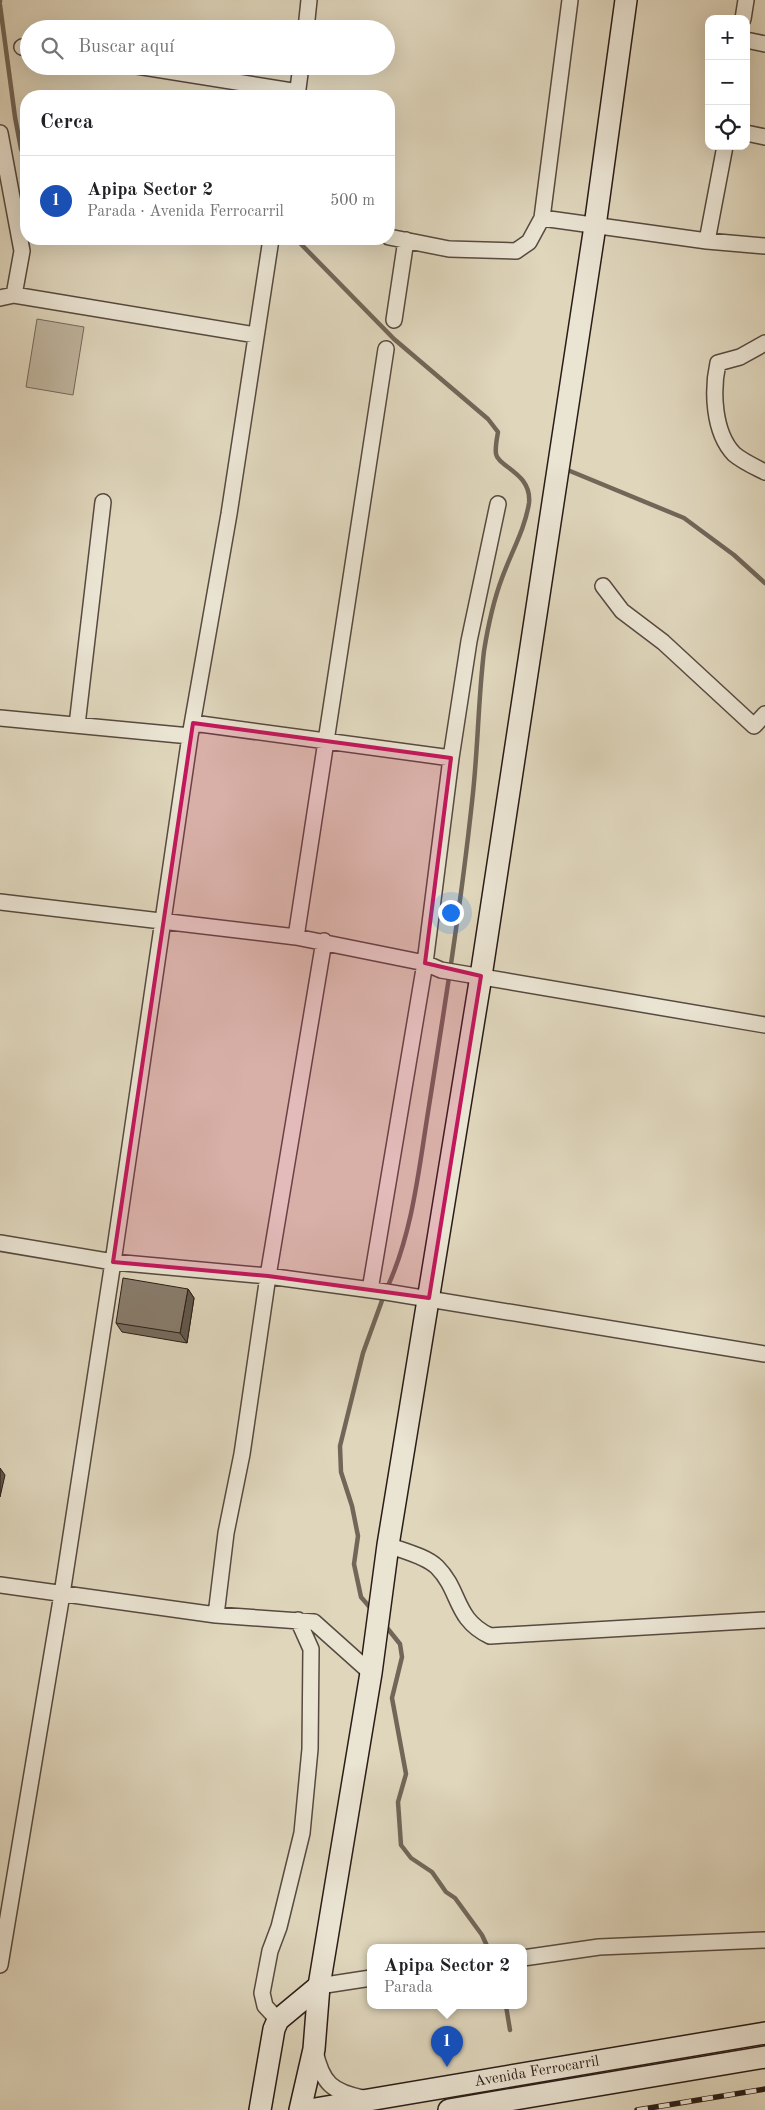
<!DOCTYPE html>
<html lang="es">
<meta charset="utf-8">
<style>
body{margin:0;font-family:"Old Standard TT",serif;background:#f2f2f2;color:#202124}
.controls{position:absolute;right:15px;top:15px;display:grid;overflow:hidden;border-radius:10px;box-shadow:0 5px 20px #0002}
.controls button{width:45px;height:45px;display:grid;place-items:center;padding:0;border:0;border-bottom:1px solid #e0e0e0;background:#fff;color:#202124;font:25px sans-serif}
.you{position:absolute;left:450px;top:912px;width:18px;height:18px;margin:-12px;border:4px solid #fff;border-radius:50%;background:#1a73e8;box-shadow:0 0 0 8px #1a73e833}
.badge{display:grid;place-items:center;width:32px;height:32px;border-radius:50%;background:#db2777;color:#fff;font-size:16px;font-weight:700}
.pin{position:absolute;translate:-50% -41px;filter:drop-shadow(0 1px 2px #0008)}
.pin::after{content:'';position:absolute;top:26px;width:18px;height:15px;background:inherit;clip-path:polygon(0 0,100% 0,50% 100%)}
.popup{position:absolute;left:367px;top:1944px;width:160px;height:65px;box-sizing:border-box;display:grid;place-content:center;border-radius:10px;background:#fff;filter:drop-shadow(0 1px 4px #0005);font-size:16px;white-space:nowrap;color:#757577}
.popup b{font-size:19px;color:#202124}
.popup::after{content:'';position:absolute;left:50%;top:100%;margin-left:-10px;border:10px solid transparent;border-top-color:#fff}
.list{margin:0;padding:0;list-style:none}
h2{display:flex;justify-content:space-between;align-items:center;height:65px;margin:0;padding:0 20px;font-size:21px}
h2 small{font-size:16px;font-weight:400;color:#757577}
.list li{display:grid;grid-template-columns:32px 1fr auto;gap:15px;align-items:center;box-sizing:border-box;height:90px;padding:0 20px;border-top:1px solid #e0e0e0}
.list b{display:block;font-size:19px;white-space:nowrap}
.list p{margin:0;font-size:16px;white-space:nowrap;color:#757577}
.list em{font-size:16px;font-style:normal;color:#757577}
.icon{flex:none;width:28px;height:28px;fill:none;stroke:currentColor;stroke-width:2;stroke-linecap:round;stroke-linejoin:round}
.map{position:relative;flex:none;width:765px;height:2110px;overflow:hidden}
.search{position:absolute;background:#fff;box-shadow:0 5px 20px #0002;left:20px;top:20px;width:375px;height:55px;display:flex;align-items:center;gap:12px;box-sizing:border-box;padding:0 18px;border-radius:28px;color:#757577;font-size:19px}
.panel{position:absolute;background:#fff;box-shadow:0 5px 20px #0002;left:20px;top:90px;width:375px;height:155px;border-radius:20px}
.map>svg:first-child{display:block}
</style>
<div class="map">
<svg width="765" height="2110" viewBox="0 0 765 2110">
<rect width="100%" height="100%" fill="#dfd6bc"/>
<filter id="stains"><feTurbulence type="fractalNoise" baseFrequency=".004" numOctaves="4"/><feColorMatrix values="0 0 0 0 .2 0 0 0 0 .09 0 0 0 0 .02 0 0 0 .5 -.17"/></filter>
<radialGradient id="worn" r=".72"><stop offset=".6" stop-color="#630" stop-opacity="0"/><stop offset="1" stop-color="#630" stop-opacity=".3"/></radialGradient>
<!-- green -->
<path fill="#c0b6a0" stroke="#75695c" d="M 37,319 L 84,327 L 73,395 L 26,387 Z"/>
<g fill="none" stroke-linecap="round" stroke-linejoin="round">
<!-- stream -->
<path stroke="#716658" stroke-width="4.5" d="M 0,2 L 0,0
M 0,5 L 15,117 L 21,149 L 26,161
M 296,239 L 394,339 L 488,419 L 498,432 C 497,438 495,447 496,454 C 498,467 532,473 529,503 C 525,529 511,553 502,578 C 493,602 488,626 484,651 C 478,701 478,752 472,802 C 461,904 445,1005 429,1106 C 419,1167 413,1232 387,1288
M 570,471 L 684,518 L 734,555 L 765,583
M 373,1611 L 361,1597 L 354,1564 L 358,1536 L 352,1506 L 341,1472 L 340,1446 L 363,1353 L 384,1295
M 384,1624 L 400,1644 L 402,1657 L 392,1698 L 406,1774 L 398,1802 L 401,1845 L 411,1858 L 432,1872 L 446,1892 L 455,1898 L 482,1935 L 488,1948
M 506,2006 L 510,2030"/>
<defs>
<path id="street" d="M 743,19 L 746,0
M 306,29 L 309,0
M 746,40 L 765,44
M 22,47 L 29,49
M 137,66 L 298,92
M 297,96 L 301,66
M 0,133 L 22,251 L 14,295
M 746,133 L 765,137
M 542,218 L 707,241 L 765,246
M 389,237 L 449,249 L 516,251 L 529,242 L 542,218 L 570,0
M 707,241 L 725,146
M 0,298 L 14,295 L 256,335
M 394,320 L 406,240
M 765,343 L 740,357 L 718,363 C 712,390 713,432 734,454 C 742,461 755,467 765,472
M 603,586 L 622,611 L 663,642 L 754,726 L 765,714
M 0,718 L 190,736
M 193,723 L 451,758
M 77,725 L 103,502
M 0,902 L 296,937 L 425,963 L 441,970 L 765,1025
M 296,937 L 386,349
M 0,1243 L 113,1262 L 268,1276 L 386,1292 L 765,1354
M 370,1290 L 425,963 L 451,758 L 469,641 L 498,504
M 388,1545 C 403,1551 426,1556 437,1567 C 461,1591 454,1619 490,1636 L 765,1620
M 0,1585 L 216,1615 L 314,1622 L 371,1673
M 216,1615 L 226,1533 L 242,1454 L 268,1276 L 324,941
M 523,1958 L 599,1947 L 765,1940
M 0,1965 L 62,1594 L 113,1262 L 190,736 L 229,514 L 271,239
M 319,1986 L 371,1978
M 278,2020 L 265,2006 L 262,1993 L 270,1951 L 279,1927 L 302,1833 L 310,1749 L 311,1649 L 298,1620
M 315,2051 C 322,2083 332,2092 363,2098"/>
<g id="secondary">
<path d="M 260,2110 L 274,2029 L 278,2020 L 319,1986"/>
<path d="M 300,2110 L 314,2049 L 319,1986 L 371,1673 L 388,1545 L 481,976 L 595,226 L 626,0"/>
<path id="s1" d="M 309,2110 L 765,2033"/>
<path d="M 449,2110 L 765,2057"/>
</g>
</defs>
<!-- street casing -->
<use href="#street" stroke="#574a40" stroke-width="18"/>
<!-- secondary casing -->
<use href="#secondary" stroke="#2a1c17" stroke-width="24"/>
<!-- street -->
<use href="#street" stroke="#eae4d3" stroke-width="15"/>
<!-- secondary -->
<use href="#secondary" stroke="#eae4d3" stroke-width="21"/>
<defs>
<path id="rail" d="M 637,2110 L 765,2089"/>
</defs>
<!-- rail casing -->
<use href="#rail" stroke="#2a1c17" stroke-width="5.5"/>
<!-- rail -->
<use href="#rail" stroke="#eae4d3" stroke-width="4" stroke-dasharray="11" stroke-linecap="butt"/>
</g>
<!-- wall -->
<path fill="#756c5e" stroke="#2a1c17" d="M 188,1289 L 194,1298 L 187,1343 L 122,1332 L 116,1323 Z"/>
<!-- shaded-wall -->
<path fill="#5f584c" stroke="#2a1c17" d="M 188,1289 L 194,1298 L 187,1343 L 180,1333 Z
M 0,1468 L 5,1475 L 0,1497 Z"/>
<!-- building -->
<path fill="#887d6d" stroke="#2a1c17" d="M 123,1278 L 188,1289 L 180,1333 L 116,1323 Z"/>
<!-- marked area -->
<path fill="#c2185b" fill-opacity="0.2" stroke="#c2185b" stroke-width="4" stroke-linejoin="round" d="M 193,723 L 451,758 L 425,963 L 481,976 L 429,1298 L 268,1276 L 113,1262 Z"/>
<g text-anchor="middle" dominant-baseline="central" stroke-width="4.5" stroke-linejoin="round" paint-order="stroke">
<!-- street labels -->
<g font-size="15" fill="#2a1c17" stroke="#eae4d3">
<text stroke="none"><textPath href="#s1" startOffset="231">Avenida Ferrocarril</textPath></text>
</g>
</g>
<rect width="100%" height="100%" filter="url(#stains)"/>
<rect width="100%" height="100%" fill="url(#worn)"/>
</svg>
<div class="controls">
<button>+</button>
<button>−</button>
<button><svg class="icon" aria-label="locate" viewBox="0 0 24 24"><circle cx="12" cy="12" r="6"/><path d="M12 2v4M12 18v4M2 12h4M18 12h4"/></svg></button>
</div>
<div class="you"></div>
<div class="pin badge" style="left:447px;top:2067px;background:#1a4fb4">1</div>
<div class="popup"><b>Apipa Sector 2</b>Parada</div>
<div class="search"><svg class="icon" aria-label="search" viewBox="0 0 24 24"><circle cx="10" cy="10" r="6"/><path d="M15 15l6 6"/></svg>Buscar aquí</div>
<section class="panel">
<h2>Cerca<small></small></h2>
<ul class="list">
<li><span class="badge" style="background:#1a4fb4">1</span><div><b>Apipa Sector 2</b><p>Parada · Avenida Ferrocarril</p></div><em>500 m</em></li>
</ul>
</section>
</div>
